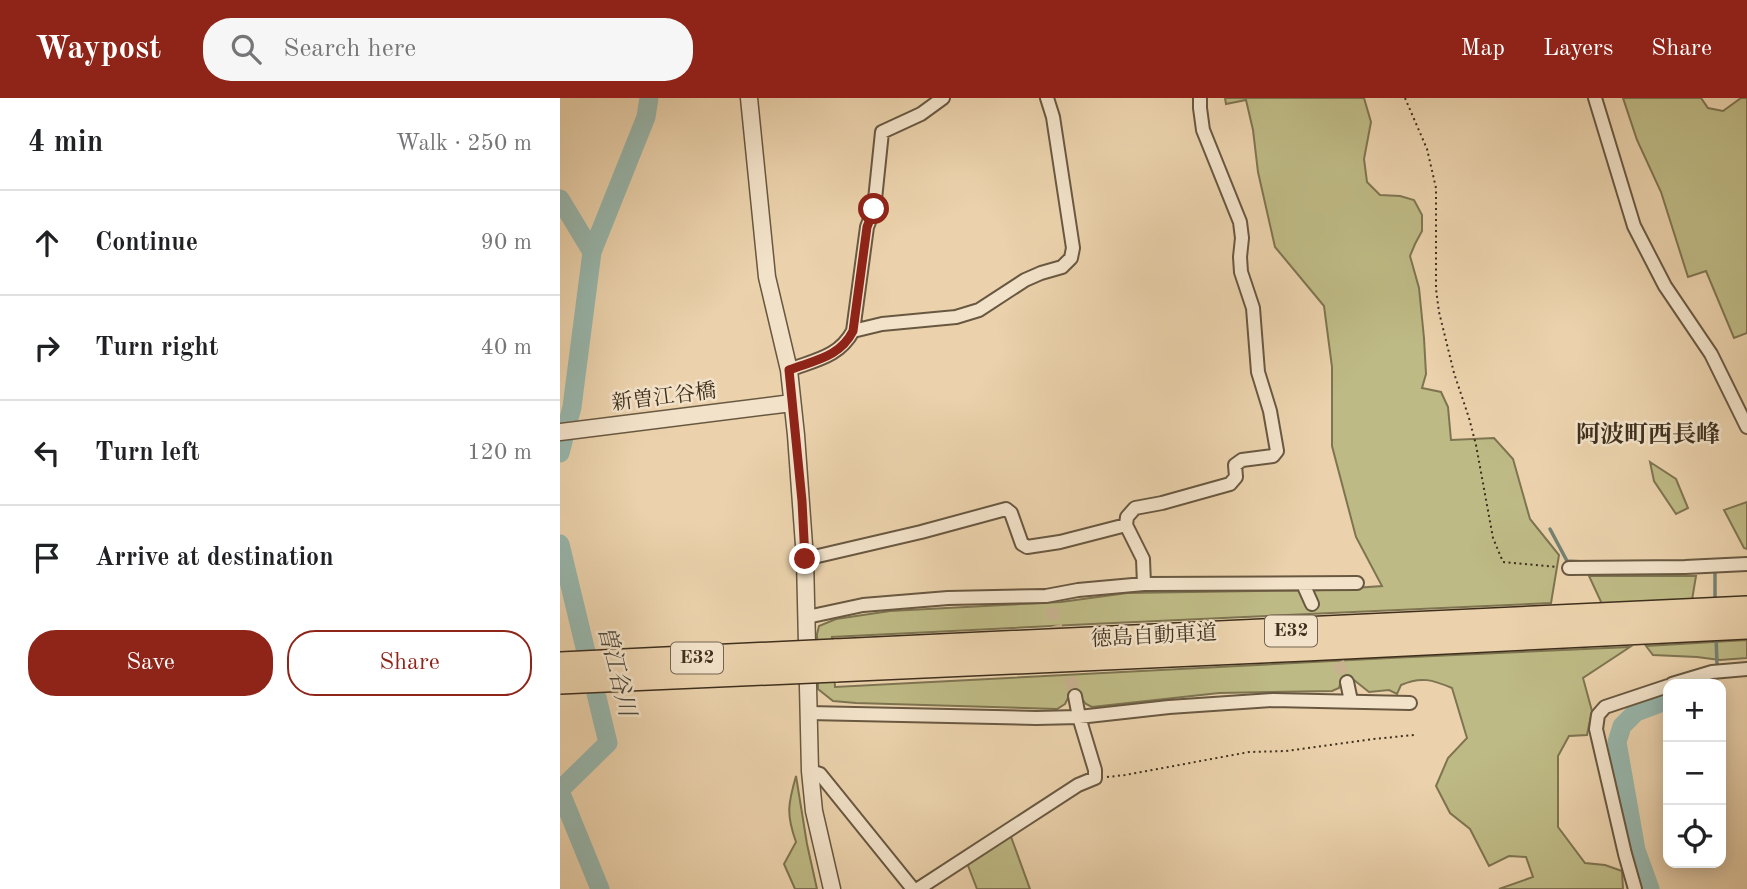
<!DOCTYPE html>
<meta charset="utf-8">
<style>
body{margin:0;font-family:"Old Standard TT","Noto Serif JP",serif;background:#f6f6f6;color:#202124}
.controls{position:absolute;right:21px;bottom:21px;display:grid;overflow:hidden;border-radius:14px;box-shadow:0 4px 18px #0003}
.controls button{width:63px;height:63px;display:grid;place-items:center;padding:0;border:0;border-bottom:2px solid #e0e0e0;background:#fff;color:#202124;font:35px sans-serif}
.stop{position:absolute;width:21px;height:21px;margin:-16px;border:5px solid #8f2418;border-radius:50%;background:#fff}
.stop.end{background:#8f2418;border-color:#fff;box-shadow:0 2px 7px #0008}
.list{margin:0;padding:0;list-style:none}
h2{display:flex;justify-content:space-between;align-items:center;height:91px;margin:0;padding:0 28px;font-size:30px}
h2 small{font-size:23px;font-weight:400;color:#757577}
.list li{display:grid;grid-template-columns:46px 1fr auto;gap:21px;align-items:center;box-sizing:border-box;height:105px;padding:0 28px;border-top:2px solid #e0e0e0}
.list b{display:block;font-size:26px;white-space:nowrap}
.list em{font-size:23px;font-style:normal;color:#757577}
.actions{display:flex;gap:14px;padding:21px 28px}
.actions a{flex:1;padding:16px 0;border:2px solid #8f2418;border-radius:28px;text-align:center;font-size:24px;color:#8f2418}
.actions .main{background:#8f2418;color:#fff}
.icon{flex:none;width:38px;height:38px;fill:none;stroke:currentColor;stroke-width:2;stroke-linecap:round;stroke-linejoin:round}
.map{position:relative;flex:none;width:1187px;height:791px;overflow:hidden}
header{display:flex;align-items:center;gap:42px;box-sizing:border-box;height:98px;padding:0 35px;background:#8f2418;color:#fff}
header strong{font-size:33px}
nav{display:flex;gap:38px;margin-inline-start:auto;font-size:24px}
.search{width:490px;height:63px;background:#f6f6f6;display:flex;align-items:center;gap:18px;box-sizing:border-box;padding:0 24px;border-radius:28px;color:#757577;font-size:26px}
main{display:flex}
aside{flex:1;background:#fff}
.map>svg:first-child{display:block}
</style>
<header>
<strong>Waypost</strong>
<div class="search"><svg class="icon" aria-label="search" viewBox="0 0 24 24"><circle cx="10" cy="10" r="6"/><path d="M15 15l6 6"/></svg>Search here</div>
<nav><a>Map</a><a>Layers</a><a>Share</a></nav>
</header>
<main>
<aside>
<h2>4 min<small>Walk · 250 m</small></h2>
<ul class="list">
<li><svg class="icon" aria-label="ahead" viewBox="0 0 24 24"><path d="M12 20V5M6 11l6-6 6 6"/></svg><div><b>Continue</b></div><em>90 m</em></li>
<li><svg class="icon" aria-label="right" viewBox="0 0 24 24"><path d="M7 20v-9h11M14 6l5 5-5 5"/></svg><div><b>Turn right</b></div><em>40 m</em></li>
<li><svg class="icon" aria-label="left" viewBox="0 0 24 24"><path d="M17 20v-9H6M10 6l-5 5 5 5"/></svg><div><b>Turn left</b></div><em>120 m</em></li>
<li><svg class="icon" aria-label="arrive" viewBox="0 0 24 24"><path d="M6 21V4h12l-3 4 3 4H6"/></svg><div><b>Arrive at destination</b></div></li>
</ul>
<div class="actions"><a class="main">Save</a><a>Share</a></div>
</aside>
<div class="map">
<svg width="1187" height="791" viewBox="0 0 1187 791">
<rect width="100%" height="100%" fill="#ebd2ac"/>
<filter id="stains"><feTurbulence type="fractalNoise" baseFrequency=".00286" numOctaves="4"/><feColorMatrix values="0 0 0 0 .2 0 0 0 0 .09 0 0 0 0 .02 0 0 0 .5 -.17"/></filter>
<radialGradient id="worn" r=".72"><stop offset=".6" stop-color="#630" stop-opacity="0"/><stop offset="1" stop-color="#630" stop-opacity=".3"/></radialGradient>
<!-- green -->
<path fill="#beba85" stroke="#7e7451" stroke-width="2" d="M 665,0 L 804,0 L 811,24 L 804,61 L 807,84 L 820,97 L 840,98 L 854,102 L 862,117 L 862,133 L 855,146 L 850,158 L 859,190 L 864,240 L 866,276 L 862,290 L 881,294 L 888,309 L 891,342 L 934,340 L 953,361 L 970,421 L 999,457 L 991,505 L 532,526 L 272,539 L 275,589 L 830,560 L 1070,549 L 1023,580 L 1032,613 L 1027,637 L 1009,638 L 998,658 L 998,729 L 1025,765 L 1045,767 L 1062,773 L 1063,791 L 939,791 L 973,779 L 966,759 L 949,758 L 929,768 L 910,731 L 890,715 L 876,688 L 888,660 L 907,640 L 892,590 C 873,582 861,578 841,587 L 837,596 L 829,592 L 809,594 L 794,582 L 781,583 L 779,590 L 772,593 L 659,595 L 532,609 L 526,606 L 518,596 L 510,596 L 505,606 L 497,611 L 296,605 L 273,603 L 258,591 L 257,536 L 259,528 L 276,521 L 330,513 L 501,504 L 567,495 L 765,492 L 822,488 L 796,439 L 772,348 L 772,269 L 764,208 L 715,149 L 698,74 L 693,32 L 686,2 L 666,6 Z
M 1063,0 L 1141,0 L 1148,10 L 1163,13 L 1181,0 L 1187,0 L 1187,235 L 1174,240 L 1146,173 L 1128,179 L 1101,94 L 1077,42 Z
M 1090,364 L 1116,381 L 1128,410 L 1116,416 L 1094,383 Z
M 1187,404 L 1187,451 L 1184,450 L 1164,412 Z
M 1029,478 L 1136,478 L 1132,502 L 1042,506 Z
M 1187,542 L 1187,560 L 1160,562 L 1137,559 L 1093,557 L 1086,548 Z
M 236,678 L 247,746 L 257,791 L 235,791 L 224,766 L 236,744 C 226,716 228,706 236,678 Z
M 450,736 L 470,791 L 417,791 L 407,765 Z"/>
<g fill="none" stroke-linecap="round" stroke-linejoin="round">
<!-- stream -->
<path stroke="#748173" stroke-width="3.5" d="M 990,431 L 1007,463 L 1025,464
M 1155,502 L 1155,474
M 1156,538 L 1157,566"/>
<!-- river -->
<path stroke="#98b7ad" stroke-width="19" d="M 0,101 L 32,154
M 0,355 L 12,309 L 32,154 L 86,19 L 89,0
M 0,446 L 48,645 L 0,692
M 0,693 L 40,791
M 1090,791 L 1076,752 L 1057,644 L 1062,628 L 1076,614 L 1108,602"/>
<!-- minor-tunnel -->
<path stroke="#c8b18f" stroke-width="12" stroke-dasharray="12 6" stroke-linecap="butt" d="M 491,510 L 515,598
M 771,548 L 787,584"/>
<defs>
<path id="minor" d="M 1035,0 L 1074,128 L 1105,188 L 1151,256 L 1187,329
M 293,233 L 322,226 L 396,219 L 419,212 L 465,182 L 481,175 L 502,169 L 511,160 L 513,150 L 493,19 L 487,0
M 229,272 C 255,262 279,259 293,233 L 307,129 L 314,111 L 322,34 L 361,16 L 383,0
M 566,427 L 567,419 L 575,410 L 602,405 L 670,386 L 676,379 L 675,367 L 682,362 L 713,358 L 717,353 L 710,313 L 698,274 L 693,210 L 681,174 L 680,159 L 682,140 L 680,124 L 643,32 L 640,10 L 640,0
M 245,461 L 361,434 L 446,411 L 451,415 L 462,446 L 467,449 L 500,444 L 566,427 L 583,461 L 584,486
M 1009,470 L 1125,469 L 1187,466
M 743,486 L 752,506
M 247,519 L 303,507 L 388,500 L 486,498 L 518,492 L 584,486 L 797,485
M 787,584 L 791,603
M 1112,586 L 1152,574 L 1187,571
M 249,615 L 476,620 L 519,619 L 609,609 L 713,602 L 850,605
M 250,673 L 260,676 L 353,791
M 358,791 L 518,687 L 535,680 L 535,672 L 519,619 L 515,598
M 1075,791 L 1065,756 L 1036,631 L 1038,617 L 1045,609 L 1108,588"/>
<path id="tertiary" d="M 189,0 L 207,179 L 229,272 L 236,337 L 245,461 L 250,673 L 254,713 L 272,791
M 0,334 L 232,305"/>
<path id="motorway" d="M 275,553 L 1187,510
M 275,572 L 745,551 L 1187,529"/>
</defs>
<!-- minor casing -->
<use href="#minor" stroke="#695841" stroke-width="16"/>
<!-- tertiary casing -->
<use href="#tertiary" stroke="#695841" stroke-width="19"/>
<!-- motorway casing -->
<use href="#motorway" stroke="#3e2f1d" stroke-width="26"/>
<!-- path -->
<path stroke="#3e2f1d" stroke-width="2" stroke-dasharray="2 3.5" stroke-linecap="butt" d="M 845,0 L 867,51 L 876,90 L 876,191 L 879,214 L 894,275 L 909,320 L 916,347 L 933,440 L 943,464 L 997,469
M 547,679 L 565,677 L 689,654 L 726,653 L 814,641 L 854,637"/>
<!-- minor -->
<use href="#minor" stroke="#f2e2c9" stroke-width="12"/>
<!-- tertiary -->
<use href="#tertiary" stroke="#f2e2c9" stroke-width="16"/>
<!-- motorway -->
<use href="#motorway" stroke="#ebd2ac" stroke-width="23"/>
<defs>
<path id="motorway-bridge" d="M 0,566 L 275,553
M 0,584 L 275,572"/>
</defs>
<!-- motorway-bridge casing -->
<use href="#motorway-bridge" stroke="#3e2f1d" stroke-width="26" stroke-linecap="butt"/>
<!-- motorway-bridge -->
<use href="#motorway-bridge" stroke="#ebd2ac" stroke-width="23"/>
</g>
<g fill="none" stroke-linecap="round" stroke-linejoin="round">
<!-- route -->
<path stroke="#8f2418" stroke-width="9" d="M 245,461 L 242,403 L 229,272 C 255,262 280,259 293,233 L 307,129 L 314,111"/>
</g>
<g text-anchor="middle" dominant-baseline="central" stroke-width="5" stroke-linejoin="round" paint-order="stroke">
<!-- shield labels -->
<g fill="#f2e2c9" stroke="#746551" stroke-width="2">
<rect x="705" y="517.5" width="52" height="31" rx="5"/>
<rect x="111" y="544.5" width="52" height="31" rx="5"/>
</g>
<g font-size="19" font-weight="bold" fill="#3e2f1d">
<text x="731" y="533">E32</text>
<text x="137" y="560">E32</text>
</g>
<!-- street labels -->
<g font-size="21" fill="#3e2f1d" stroke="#f2e2c9">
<text transform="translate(104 300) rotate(-7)">新曽江谷橋</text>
<text transform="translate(594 539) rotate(-3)">徳島自動車道</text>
</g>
<!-- water labels -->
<g font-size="23" font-style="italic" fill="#504a3a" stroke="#f2e2c9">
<text transform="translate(56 573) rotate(76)">曽江谷川</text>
</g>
<!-- quarter labels -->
<g font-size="24" font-weight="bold" fill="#3e2f1d" stroke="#f2e2c9">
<text x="1088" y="338">阿波町西長峰</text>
</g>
</g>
<rect width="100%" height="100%" filter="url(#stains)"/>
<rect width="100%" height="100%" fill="url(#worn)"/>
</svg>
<div class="controls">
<button>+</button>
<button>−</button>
<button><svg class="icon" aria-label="locate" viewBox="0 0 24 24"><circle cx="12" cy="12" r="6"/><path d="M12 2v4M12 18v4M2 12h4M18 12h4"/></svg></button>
</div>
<div class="stop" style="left:314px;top:111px"></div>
<div class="stop end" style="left:245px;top:461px"></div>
</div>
</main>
